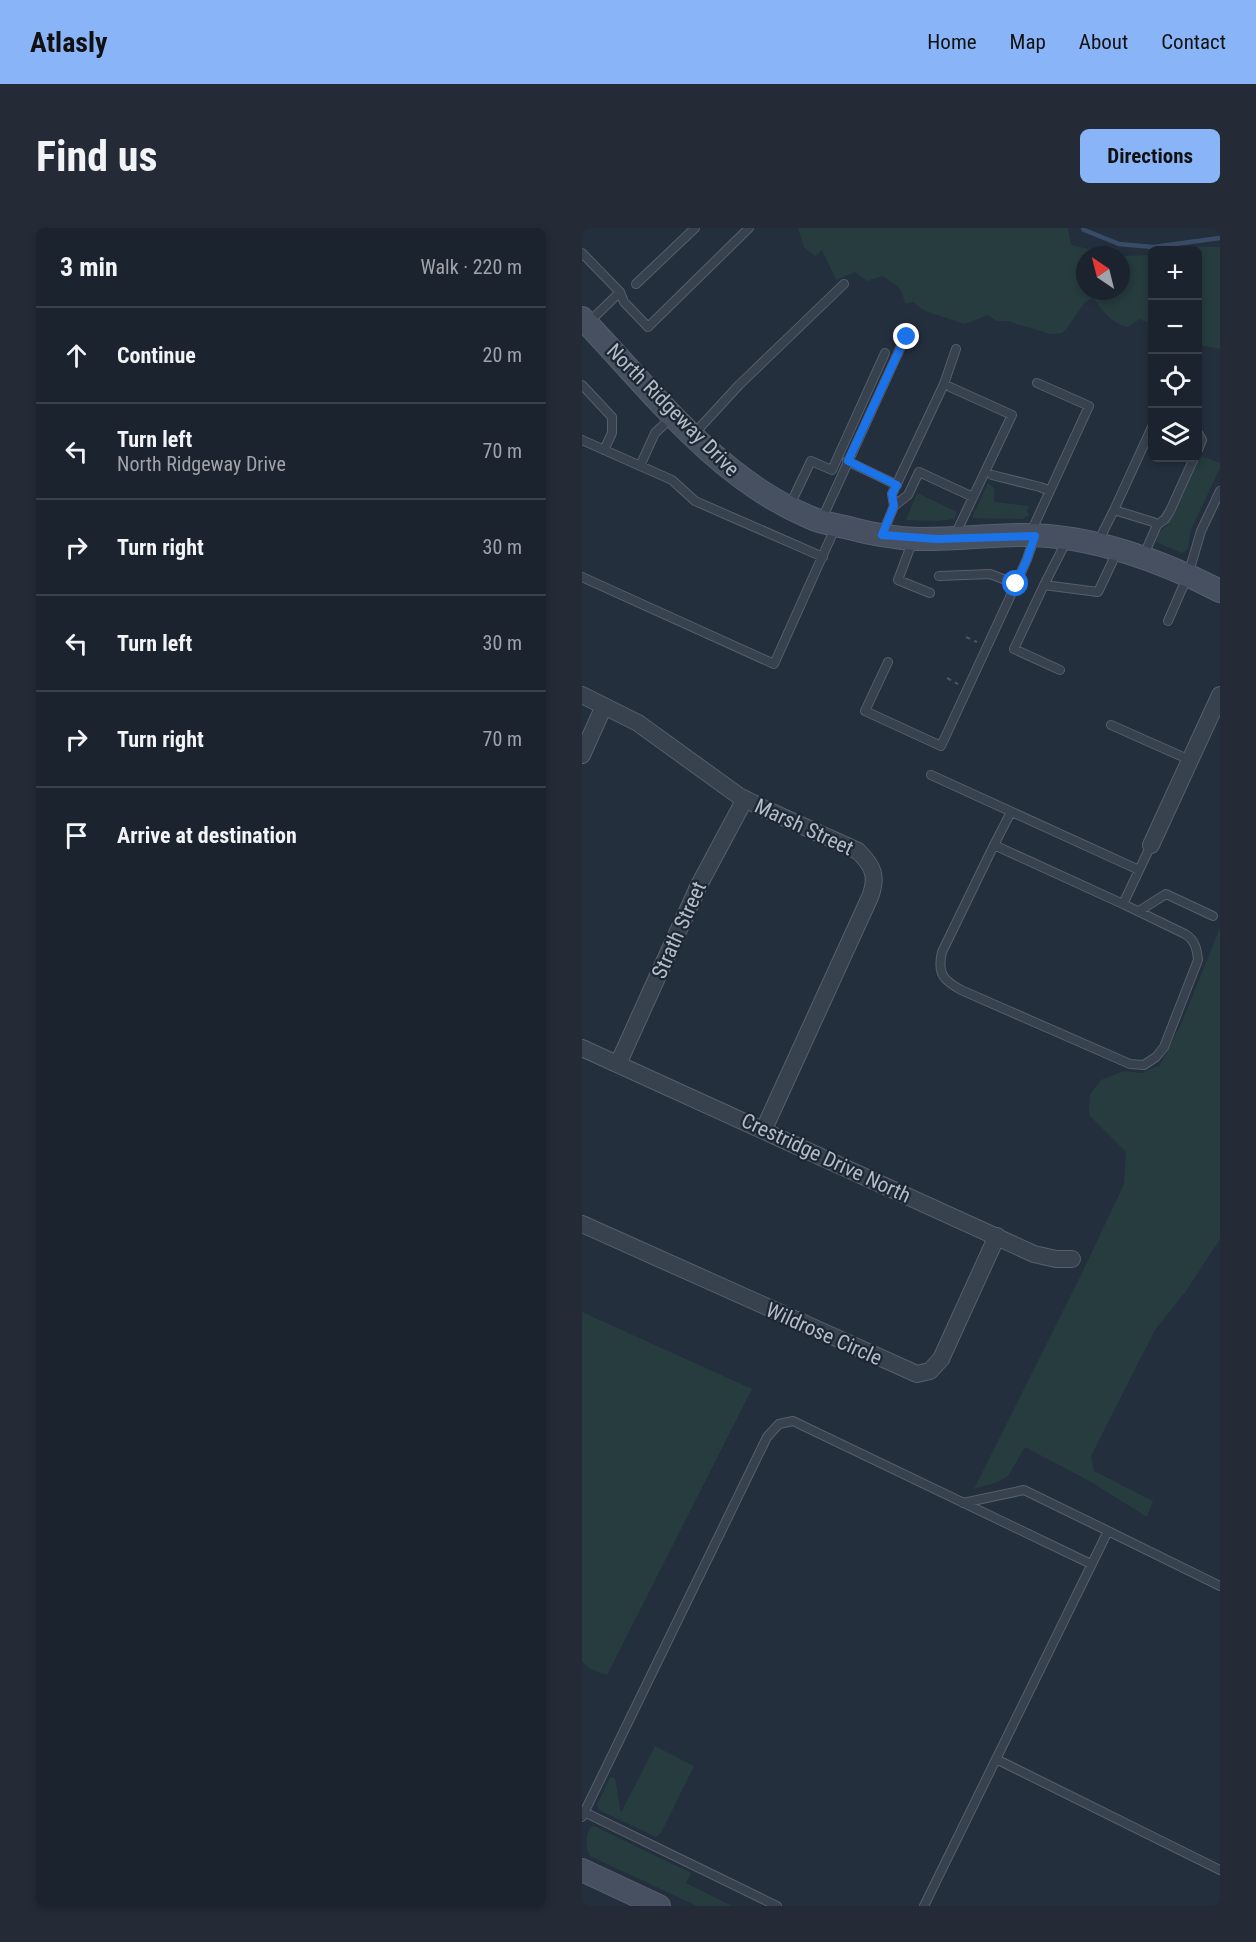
<!DOCTYPE html>
<meta charset="utf-8">
<style>
body{margin:0;font-family:"Roboto Condensed",sans-serif;background:#242b36;color:#f1f3f6}
.controls{position:absolute;right:18px;top:18px;display:grid;overflow:hidden;border-radius:9px;box-shadow:0 3px 9px #0003}
.controls button{width:54px;height:54px;display:grid;place-items:center;padding:0;border:0;border-bottom:2px solid #39404a;background:#1b232e;color:#f1f3f6;font:30px sans-serif}
.compass{position:absolute;left:494px;top:18px;width:54px;height:54px;border-radius:50%;background:#1b232e;box-shadow:0 3px 9px #0003;rotate:325deg}
.stop{position:absolute;width:18px;height:18px;margin:-14px;border:4px solid #1a73e8;border-radius:50%;background:#fff}
.stop.end{background:#1a73e8;border-color:#fff;box-shadow:0 2px 6px #0008}
.list{margin:0;padding:0;list-style:none}
h2{display:flex;justify-content:space-between;align-items:center;height:78px;margin:0;padding:0 24px;font-size:26px}
h2 small{font-size:20px;font-weight:400;color:#a0a4aa}
.list li{display:grid;grid-template-columns:39px 1fr auto;gap:18px;align-items:center;box-sizing:border-box;height:96px;padding:0 24px;border-top:2px solid #39404a}
.list b{display:block;font-size:22px;white-space:nowrap}
.list p{margin:0;font-size:20px;white-space:nowrap;color:#a0a4aa}
.list em{font-size:20px;font-style:normal;color:#a0a4aa}
.icon{flex:none;width:33px;height:33px;fill:none;stroke:currentColor;stroke-width:2;stroke-linecap:round;stroke-linejoin:round}
.map{position:relative;flex:none;width:638px;height:1678px;overflow:hidden;border-radius:9px}
header{display:flex;align-items:center;gap:36px;box-sizing:border-box;height:84px;padding:0 30px;background:#8ab4f8;color:#111}
header strong{font-size:28px}
nav{display:flex;gap:33px;margin-inline-start:auto;font-size:21px}
.intro{display:flex;align-items:center;justify-content:space-between;box-sizing:border-box;height:144px;padding:0 36px}
h1{margin:0;font-size:42px}
.button{padding:15px 27px;border-radius:9px;background:#8ab4f8;color:#111;font-size:21px;font-weight:700}
main{display:flex;gap:36px;padding:0 36px}
aside{flex:1;background:#1b232e;border-radius:9px;box-shadow:0 3px 9px #0003}
.map>svg:first-child{display:block}
</style>
<header>
<strong>Atlasly</strong>
<nav><a>Home</a><a>Map</a><a>About</a><a>Contact</a></nav>
</header>
<div class="intro"><h1>Find us</h1><a class="button">Directions</a></div>
<main>
<aside>
<h2>3 min<small>Walk · 220 m</small></h2>
<ul class="list">
<li><svg class="icon" aria-label="ahead" viewBox="0 0 24 24"><path d="M12 20V5M6 11l6-6 6 6"/></svg><div><b>Continue</b></div><em>20 m</em></li>
<li><svg class="icon" aria-label="left" viewBox="0 0 24 24"><path d="M17 20v-9H6M10 6l-5 5 5 5"/></svg><div><b>Turn left</b><p>North Ridgeway Drive</p></div><em>70 m</em></li>
<li><svg class="icon" aria-label="right" viewBox="0 0 24 24"><path d="M7 20v-9h11M14 6l5 5-5 5"/></svg><div><b>Turn right</b></div><em>30 m</em></li>
<li><svg class="icon" aria-label="left" viewBox="0 0 24 24"><path d="M17 20v-9H6M10 6l-5 5 5 5"/></svg><div><b>Turn left</b></div><em>30 m</em></li>
<li><svg class="icon" aria-label="right" viewBox="0 0 24 24"><path d="M7 20v-9h11M14 6l5 5-5 5"/></svg><div><b>Turn right</b></div><em>70 m</em></li>
<li><svg class="icon" aria-label="arrive" viewBox="0 0 24 24"><path d="M6 21V4h12l-3 4 3 4H6"/></svg><div><b>Arrive at destination</b></div></li>
</ul>
</aside>
<div class="map">
<svg width="638" height="1678" viewBox="0 0 638 1678">
<rect width="100%" height="100%" fill="#242f3e"/>
<!-- green -->
<path fill="#263c3f" d="M 216,0 L 486,0 L 489,17 L 534,27 L 503,27 L 503,63 L 539,63 L 539,28 L 570,27 L 570,96 L 557,91 L 546,99 C 530,96 520,82 511,70 L 503,74 L 485,100 L 480,105 L 469,106 L 425,93 L 414,93 L 406,87 L 383,96 L 343,83 L 331,74 L 323,76 C 320,58 314,57 300,48 L 285,53 L 273,44 L 254,52 L 240,22 L 233,28 L 222,19 Z
M 594,18 L 638,19 L 638,121 L 616,117 L 616,22 L 582,22 Z
M 617,227 L 638,235 L 638,240 L 609,302 L 606,321 L 600,325 L 574,314 L 577,304 L 584,298 Z
M 406,255 L 412,260 L 412,274 L 447,278 L 445,283 L 447,287 L 440,291 L 391,290 L 391,287 Z
M 335,265 L 375,284 L 372,291 L 356,293 L 324,292 Z
M 638,700 L 638,1011 L 604,1063 L 573,1102 L 509,1228 L 512,1243 L 571,1273 L 565,1289 L 509,1254 L 443,1219 L 426,1248 L 416,1254 L 392,1261 L 500,1045 L 542,956 L 544,924 L 507,887 L 508,866 L 519,852 L 542,843 L 560,845 L 578,837 L 599,796 Z
M 0,1084 L 170,1161 L 25,1447 L 8,1441 L 0,1433 Z
M 73,1518 L 112,1538 L 79,1605 L 74,1609 L 17,1582 L 15,1577 L 28,1550 L 30,1549 L 33,1551 L 39,1585 Z
M 12,1598 L 109,1645 L 104,1655 L 150,1678 L 115,1678 L 8,1628 C 3,1618 3,1610 8,1600 Z"/>
<g fill="none" stroke-linecap="round" stroke-linejoin="round">
<!-- stream -->
<path stroke="#394c67" stroke-width="4.5" d="M 501,0 L 502,2 L 537,16 L 571,19 L 638,10"/>
<defs>
<path id="lane" d="M 0,25 L 38,64 L 42,74 L 66,99 L 167,0
M 54,56 L 113,0
M 6,95 L 38,64
M 0,157 L 30,189 L 30,205 L 22,222
M 368,159 L 430,187 L 373,307
M 616,205 L 620,212 L 616,222
M 111,207 L 157,157 L 262,56
M 0,212 L 90,252 L 113,273 L 241,329
M 265,233 L 315,257
M 58,238 L 73,205 L 90,189
M 410,247 L 458,259 L 468,263
M 312,278 L 326,267 L 337,244 L 391,269
M 207,279 L 229,233 L 250,242 L 303,125
M 532,282 L 570,199
M 239,293 L 322,112 L 325,109
M 449,304 L 507,178 L 455,155
M 301,305 L 312,278 L 310,266 L 362,156 L 374,121
M 331,312 L 316,352 L 348,365
M 516,314 L 532,282 L 571,294 L 575,297
M 561,329 L 575,297 L 583,291 L 588,283 L 612,230
M 357,348 L 408,346 L 434,356
M 0,349 L 192,436 L 254,298
M 462,357 L 485,312
M 586,393 L 606,347 L 619,303 L 638,263
M 306,434 L 283,483 L 359,518 L 434,356 L 445,331 L 453,308
M 478,442 L 432,421 L 462,357 L 516,364 L 536,322
M 529,497 L 608,532
M 349,547 L 557,642
M 412,617 L 429,584
M 541,676 L 603,706 C 613,712 615,721 616,732 L 582,819 L 574,829 L 562,837 L 548,836 L 379,762 C 361,752 355,745 360,724 L 412,617 L 541,676 L 569,617
M 557,683 L 584,666 L 631,688
M 381,1275 L 442,1262 L 526,1303
M 414,1531 L 638,1642
M 2,1584 L 195,1678
M 0,1589 L 185,1209 L 197,1196 L 211,1193 L 509,1336
M 342,1678 L 526,1303 L 638,1358"/>
<path id="street" d="M 0,467 L 56,495 L 157,568 L 183,581 L 276,623 C 291,638 296,648 288,669 L 182,901
M 0,527 L 22,478
M 569,617 L 638,467
M 0,820 L 452,1026 L 474,1031 L 490,1031
M 36,836 L 117,657 L 163,571
M 0,996 L 335,1146 L 348,1143 L 359,1131 L 415,1008"/>
<path id="secondary" d="M 0,90 C 69,162 133,249 227,289 C 240,295 253,297 267,300 C 289,306 311,310 334,311 C 370,312 406,307 443,307 C 509,307 580,333 638,363
M 0,1642 L 77,1678"/>
</defs>
<!-- lane casing -->
<use href="#lane" stroke="#565f6c" stroke-width="10"/>
<!-- street casing -->
<use href="#street" stroke="#565f6c" stroke-width="18"/>
<!-- secondary casing -->
<use href="#secondary" stroke="#565f6c" stroke-width="24"/>
<!-- path -->
<path stroke="#44595c" stroke-width="2" stroke-dasharray="4.5 4.5" stroke-linecap="butt" d="M 384,409 L 395,414
M 365,450 L 376,456"/>
<!-- lane -->
<use href="#lane" stroke="#38414e" stroke-width="8"/>
<!-- street -->
<use href="#street" stroke="#38414e" stroke-width="16"/>
<!-- secondary -->
<use href="#secondary" stroke="#465061" stroke-width="22"/>
</g>
<g fill="none" stroke-linecap="round" stroke-linejoin="round">
<!-- route -->
<path stroke="#1a73e8" stroke-width="8" d="M 325,109 L 322,112 L 266,233 L 315,257 L 310,266 L 312,278 L 300,307 L 354,311 L 453,308 L 445,331 L 434,356"/>
</g>
<g text-anchor="middle" dominant-baseline="central" stroke-width="4.5" stroke-linejoin="round" paint-order="stroke">
<!-- street labels -->
<g font-size="21" fill="#b4bcc9" stroke="#1d2633">
<text transform="translate(91 182) rotate(45)">North Ridgeway Drive</text>
<text transform="translate(222 599) rotate(25)">Marsh Street</text>
<text transform="translate(97 702) rotate(-66)">Strath Street</text>
<text transform="translate(244 930) rotate(25)">Crestridge Drive North</text>
<text transform="translate(242 1106) rotate(24)">Wildrose Circle</text>
</g>
</g>
</svg>
<div class="controls">
<button>+</button>
<button>−</button>
<button><svg class="icon" aria-label="locate" viewBox="0 0 24 24"><circle cx="12" cy="12" r="6"/><path d="M12 2v4M12 18v4M2 12h4M18 12h4"/></svg></button>
<button><svg class="icon" aria-label="layers" viewBox="0 0 24 24"><path d="M12 4l9 5-9 5-9-5zM3 14l9 5 9-5"/></svg></button>
</div>
<svg class="compass" viewBox="-18 -18 36 36"><path d="M0-13l5 13h-10z" fill="#e53935"/><path d="M0 13l5-13h-10z" fill="#a0a4aa"/></svg>
<div class="stop" style="left:434px;top:356px"></div>
<div class="stop end" style="left:325px;top:109px"></div>
</div>
</main>
